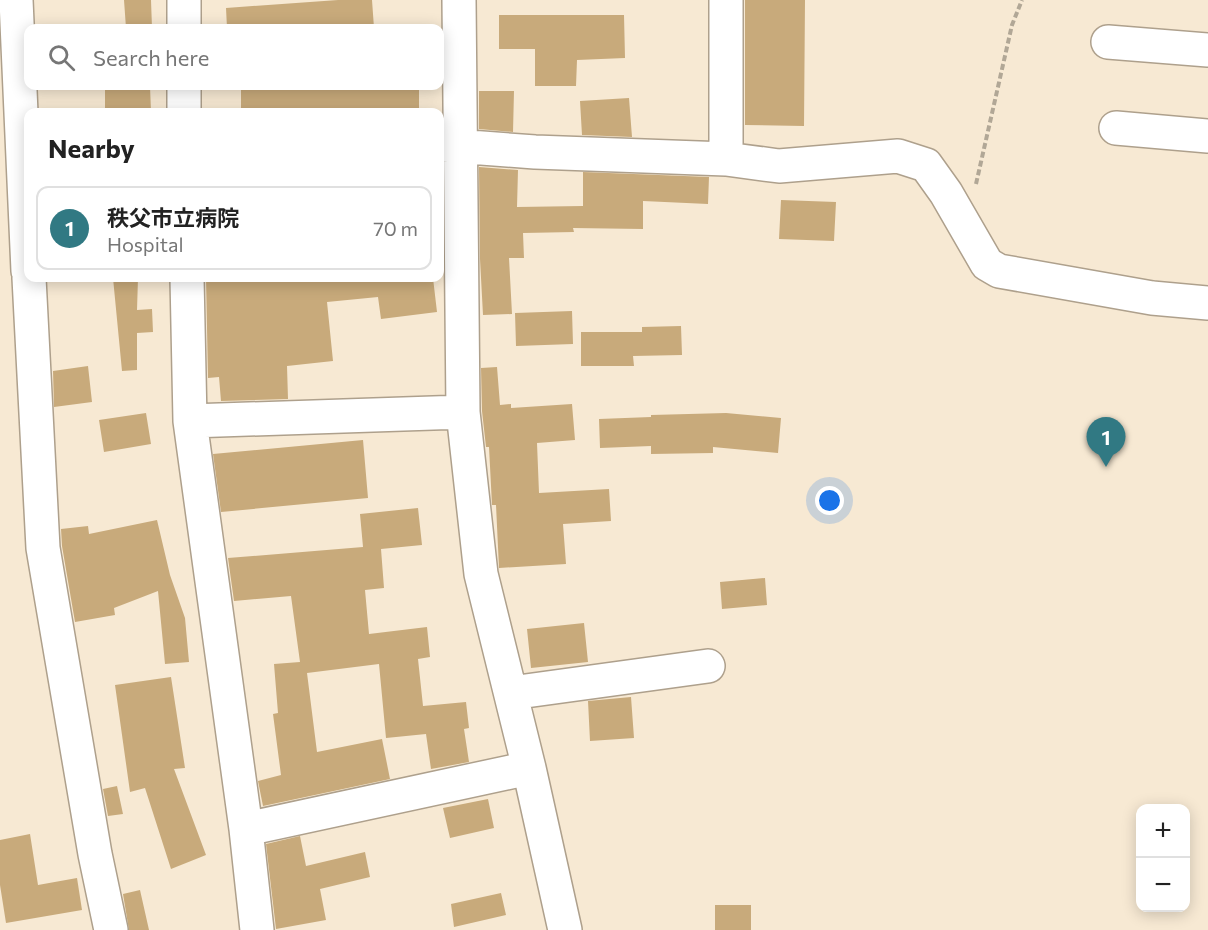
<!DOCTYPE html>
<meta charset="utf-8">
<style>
body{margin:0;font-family:Commissioner,"Noto Sans JP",sans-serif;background:#f6f6f6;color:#222}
.controls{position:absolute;right:18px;bottom:18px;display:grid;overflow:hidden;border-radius:12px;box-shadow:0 3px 15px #0003}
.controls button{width:54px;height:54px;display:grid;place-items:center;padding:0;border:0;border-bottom:2px solid #e0e0e0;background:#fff;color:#222;font:30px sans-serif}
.you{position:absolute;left:830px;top:501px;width:21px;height:21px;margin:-15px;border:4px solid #fff;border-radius:50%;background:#1a73e8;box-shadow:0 0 0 9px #1a73e833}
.badge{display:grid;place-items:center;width:39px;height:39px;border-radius:50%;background:#317983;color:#fff;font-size:20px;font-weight:700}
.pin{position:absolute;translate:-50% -50px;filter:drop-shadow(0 2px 3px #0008)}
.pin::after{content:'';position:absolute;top:32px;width:21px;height:18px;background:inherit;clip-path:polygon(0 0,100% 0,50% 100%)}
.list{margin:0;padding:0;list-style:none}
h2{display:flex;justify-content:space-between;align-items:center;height:78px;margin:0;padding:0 24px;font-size:26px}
h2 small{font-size:20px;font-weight:400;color:#767676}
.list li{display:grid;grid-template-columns:39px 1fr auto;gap:18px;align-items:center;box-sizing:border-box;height:84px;margin:0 12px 12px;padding:0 12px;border:2px solid #e0e0e0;border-radius:12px}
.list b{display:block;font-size:22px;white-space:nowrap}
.list p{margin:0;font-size:20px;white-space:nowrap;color:#767676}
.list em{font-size:20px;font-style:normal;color:#767676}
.icon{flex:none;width:33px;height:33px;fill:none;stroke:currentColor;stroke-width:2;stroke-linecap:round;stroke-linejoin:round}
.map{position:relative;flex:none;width:1208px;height:930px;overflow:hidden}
.search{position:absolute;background:#fff;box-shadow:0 3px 15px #0003;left:24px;top:24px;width:420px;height:66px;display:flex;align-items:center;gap:15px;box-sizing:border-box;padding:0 21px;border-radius:12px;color:#767676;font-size:22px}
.panel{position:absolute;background:#fff;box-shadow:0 3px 15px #0003;left:24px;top:108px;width:420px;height:174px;border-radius:12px}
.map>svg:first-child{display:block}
</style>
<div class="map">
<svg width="1208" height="930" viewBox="0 0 1208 930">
<rect width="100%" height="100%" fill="#f7e9d3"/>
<!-- building -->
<path fill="#c8aa7b" d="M 124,0 L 151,0 L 152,28 L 126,28 Z
M 338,0 L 372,0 L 374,28 L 227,28 L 226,8 Z
M 745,0 L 805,0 L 804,126 L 745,125 Z
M 499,15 L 624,15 L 625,58 L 577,60 L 576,86 L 535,86 L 535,49 L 499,49 Z
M 105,86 L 150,86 L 151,112 L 105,112 Z
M 348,88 L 419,89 L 419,112 L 241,112 L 241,89 Z
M 479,91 L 514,91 L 513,132 L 479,129 Z
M 629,98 L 632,137 L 582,135 L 580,101 Z
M 479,167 L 518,170 L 517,207 L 583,206 L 583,172 L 709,177 L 708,204 L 643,201 L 643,229 L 573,228 L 574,232 L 523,233 L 524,258 L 509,258 L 512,314 L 483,315 L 480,259 Z
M 781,200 L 836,202 L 834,241 L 779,239 Z
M 113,278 L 138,278 L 137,310 L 152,309 L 153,332 L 137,333 L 137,370 L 122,371 Z
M 206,278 L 433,278 L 437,312 L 381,319 L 378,297 L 327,302 L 333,361 L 287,366 L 288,399 L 221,401 L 219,377 L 208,378 Z
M 572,311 L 573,344 L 516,346 L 515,313 Z
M 681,326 L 682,355 L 633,356 L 634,366 L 581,366 L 581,332 L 642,332 L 642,327 Z
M 88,366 L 92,402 L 54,407 L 53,371 Z
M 497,367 L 500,405 L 511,404 L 511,408 L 572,404 L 575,440 L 537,443 L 539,493 L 609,489 L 611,521 L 563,524 L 566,564 L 499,568 L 496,505 L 492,505 L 489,447 L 486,447 L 482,411 L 481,368 Z
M 146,413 L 151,444 L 104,452 L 99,420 Z
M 726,413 L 781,418 L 778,453 L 713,447 L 713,453 L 651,454 L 651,446 L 600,448 L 599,419 L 651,417 L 651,415 Z
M 363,440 L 368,498 L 221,512 L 213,454 Z
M 418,508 L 422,545 L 381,549 L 384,588 L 365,590 L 369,634 L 427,627 L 430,657 L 418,659 L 423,706 L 466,702 L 469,728 L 464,729 L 469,762 L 431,769 L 426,734 L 386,738 L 379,664 L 307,673 L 317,752 L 382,739 L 390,779 L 263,806 L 258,781 L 281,775 L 273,714 L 278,713 L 274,664 L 300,662 L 291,596 L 234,601 L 228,558 L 363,547 L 360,514 Z
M 157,520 L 170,575 L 185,618 L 189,662 L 165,664 L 158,591 L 114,608 L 115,615 L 75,622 L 62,546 L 61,529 L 88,526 L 89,534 Z
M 765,578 L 767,605 L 722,609 L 720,582 Z
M 584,623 L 588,662 L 531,668 L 527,629 Z
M 171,677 L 185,768 L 174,769 L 206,855 L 171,869 L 145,788 L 130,792 L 115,685 Z
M 631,697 L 634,738 L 590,741 L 588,701 Z
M 117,786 L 123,814 L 108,816 L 103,789 Z
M 488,799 L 494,828 L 450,838 L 443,808 Z
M 30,834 L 38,885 L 77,878 L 82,910 L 6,923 L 0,885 L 0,840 Z
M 300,836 L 306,866 L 365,852 L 370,877 L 320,889 L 326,920 L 276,929 L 266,844 Z
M 140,890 L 149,930 L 129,930 L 123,894 Z
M 501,893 L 506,915 L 454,927 L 451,904 Z
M 715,905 L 751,905 L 751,930 L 715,930 Z"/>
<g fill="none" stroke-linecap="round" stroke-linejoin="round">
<defs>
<path id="minor" d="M 16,0 L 28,271
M 459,0 L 463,412 L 481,574 L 529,768 L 565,930
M 726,0 L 726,159
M 184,28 L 184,0
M 1108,42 L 1208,50
M 184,112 L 184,86
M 1116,128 L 1208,136
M 442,145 L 535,152 L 726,159 L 779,166 L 898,156 L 926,165 L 946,193 L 987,264 L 999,271 L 1152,298 L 1208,303
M 29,278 L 43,548 L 95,854 L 111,930
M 187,278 L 190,421 L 246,829 L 257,930
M 190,421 L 463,412
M 511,693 L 708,666
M 246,829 L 529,768"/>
</defs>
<!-- minor casing -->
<use href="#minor" stroke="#aea08c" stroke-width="36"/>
<!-- path -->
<path stroke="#b1a796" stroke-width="4" stroke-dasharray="6 3" stroke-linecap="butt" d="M 976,184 L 1012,25 L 1022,0"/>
<!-- minor -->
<use href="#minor" stroke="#fff" stroke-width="33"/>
</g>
</svg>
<div class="controls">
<button>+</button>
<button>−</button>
</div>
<div class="you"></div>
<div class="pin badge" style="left:1106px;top:467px">1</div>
<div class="search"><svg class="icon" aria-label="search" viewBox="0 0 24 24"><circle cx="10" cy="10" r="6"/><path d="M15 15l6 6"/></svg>Search here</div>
<section class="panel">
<h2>Nearby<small></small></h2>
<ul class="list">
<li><span class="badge">1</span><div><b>秩父市立病院</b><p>Hospital</p></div><em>70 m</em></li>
</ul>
</section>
</div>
